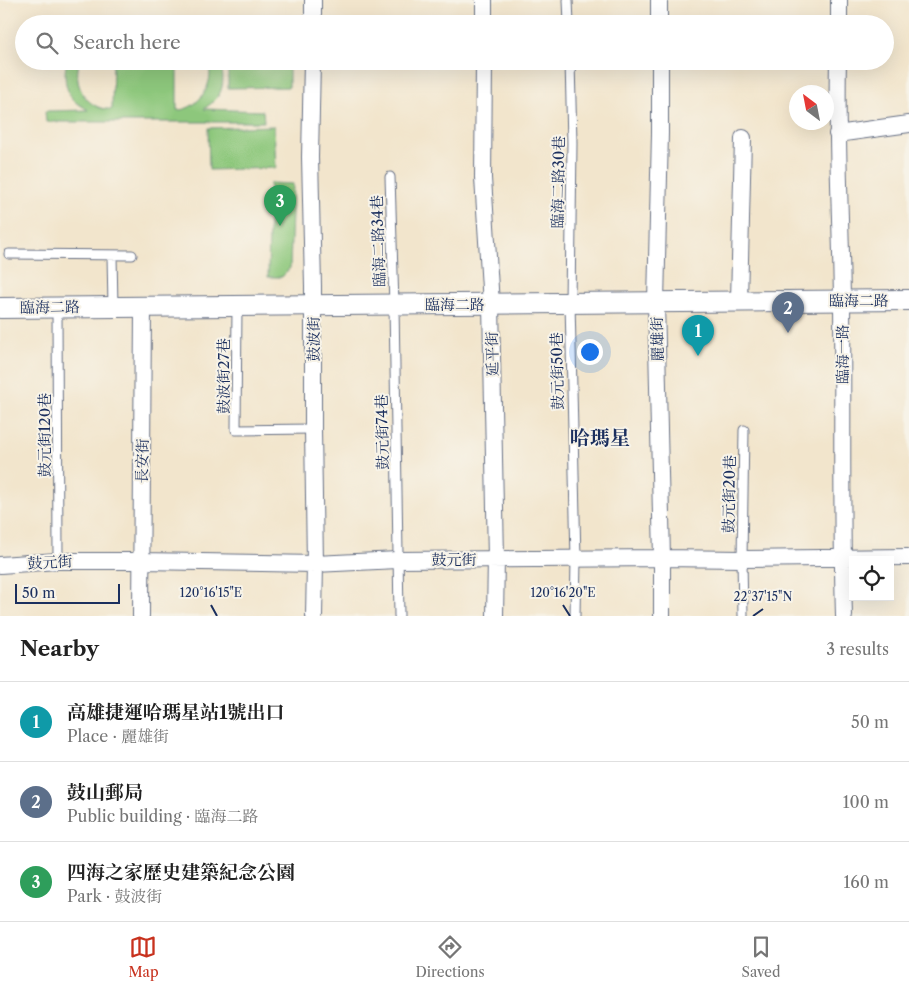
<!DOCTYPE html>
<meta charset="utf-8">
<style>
body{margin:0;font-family:"Libre Caslon Text","Noto Serif TC",serif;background:#f2f2f2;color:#222}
.controls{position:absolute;right:15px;bottom:15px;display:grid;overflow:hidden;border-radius:0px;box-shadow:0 5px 20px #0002}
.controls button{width:45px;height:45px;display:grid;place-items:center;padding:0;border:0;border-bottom:1px solid #e0e0e0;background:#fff;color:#222;font:25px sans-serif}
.compass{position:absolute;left:789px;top:85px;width:45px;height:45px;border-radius:50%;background:#fff;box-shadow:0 5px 20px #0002;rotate:328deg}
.scale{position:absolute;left:15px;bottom:12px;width:105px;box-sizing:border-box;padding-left:5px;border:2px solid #1b2f5e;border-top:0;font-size:14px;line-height:18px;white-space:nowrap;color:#1b2f5e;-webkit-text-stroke:4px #f7f3e8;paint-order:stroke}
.you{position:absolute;left:589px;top:351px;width:18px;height:18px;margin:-12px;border:4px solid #fff;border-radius:50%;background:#1a73e8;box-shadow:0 0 0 8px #1a73e833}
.badge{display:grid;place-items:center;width:32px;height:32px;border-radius:50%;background:#c8321e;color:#fff;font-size:16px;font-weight:700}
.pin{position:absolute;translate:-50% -41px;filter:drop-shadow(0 1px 2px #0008)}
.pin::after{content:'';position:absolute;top:26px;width:18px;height:15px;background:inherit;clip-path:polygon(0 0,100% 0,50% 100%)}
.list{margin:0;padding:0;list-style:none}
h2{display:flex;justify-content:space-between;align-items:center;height:65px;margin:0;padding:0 20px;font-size:21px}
h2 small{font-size:16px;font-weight:400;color:#767676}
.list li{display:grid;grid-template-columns:32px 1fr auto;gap:15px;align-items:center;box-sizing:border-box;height:80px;padding:0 20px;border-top:1px solid #e0e0e0}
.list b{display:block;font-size:19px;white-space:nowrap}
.list p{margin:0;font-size:16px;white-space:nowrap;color:#767676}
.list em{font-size:16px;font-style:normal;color:#767676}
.icon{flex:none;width:28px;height:28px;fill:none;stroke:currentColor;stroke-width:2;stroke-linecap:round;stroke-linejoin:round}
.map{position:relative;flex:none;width:909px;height:616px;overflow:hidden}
.search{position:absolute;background:#fff;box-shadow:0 5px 20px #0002;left:15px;right:15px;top:15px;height:55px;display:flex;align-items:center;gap:12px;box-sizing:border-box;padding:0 18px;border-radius:28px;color:#767676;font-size:19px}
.sheet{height:305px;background:#fff}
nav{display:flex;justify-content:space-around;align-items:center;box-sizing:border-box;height:70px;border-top:1px solid #e0e0e0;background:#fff;font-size:14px;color:#767676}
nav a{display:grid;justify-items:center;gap:2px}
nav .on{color:#c8321e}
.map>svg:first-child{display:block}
</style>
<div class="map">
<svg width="909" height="616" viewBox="0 0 909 616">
<rect width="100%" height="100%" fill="#f7f3e8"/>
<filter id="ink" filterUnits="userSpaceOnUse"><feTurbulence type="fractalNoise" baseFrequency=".02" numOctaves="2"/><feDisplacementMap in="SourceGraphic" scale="10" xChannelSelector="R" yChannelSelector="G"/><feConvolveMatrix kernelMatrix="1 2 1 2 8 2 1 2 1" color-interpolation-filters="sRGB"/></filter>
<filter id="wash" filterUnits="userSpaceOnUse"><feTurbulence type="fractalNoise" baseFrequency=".0096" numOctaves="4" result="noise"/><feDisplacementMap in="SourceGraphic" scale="20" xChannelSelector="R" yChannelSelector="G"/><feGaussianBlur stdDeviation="1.12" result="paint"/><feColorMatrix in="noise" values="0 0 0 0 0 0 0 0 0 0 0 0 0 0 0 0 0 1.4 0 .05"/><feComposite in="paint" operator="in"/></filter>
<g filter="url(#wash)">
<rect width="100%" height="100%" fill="#f2e5cc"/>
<!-- green -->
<path fill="#8dc77c" stroke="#547b6d" d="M 67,61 L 79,61 C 78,68 77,75 78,81 C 81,98 96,111 112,109 L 113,61 L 177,61 L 177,110 C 195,110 210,91 210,73 C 210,70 208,65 208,61 L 220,61 C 224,75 225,91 214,101 C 211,104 206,107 204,109 L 263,111 L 264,122 L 46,122 L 45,111 L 88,110 C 84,107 78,104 74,101 C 65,91 63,74 67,61 Z
M 228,61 L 289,61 L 289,87 L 228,88 Z
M 274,126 L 276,168 L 209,170 L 208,128 Z
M 270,183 L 293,184 L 290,268 L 282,277 L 268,277 Z"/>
</g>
<g filter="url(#ink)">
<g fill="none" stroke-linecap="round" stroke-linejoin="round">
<defs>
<path id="service" d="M 568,0 L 569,24
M 570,61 L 572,143 L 570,303 L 576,559 L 575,616
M 390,177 L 394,305 L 399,616
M 9,254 L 132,255
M 112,255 L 113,307
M 237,306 L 236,430 L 313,429
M 57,308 L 58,561
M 743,616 L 742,559 L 744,430"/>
<path id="minor" d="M 659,0 L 659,24
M 313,24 L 313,0
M 484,24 L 484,0
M 839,24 L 839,0
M 312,61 L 310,157 L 313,286 L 313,429 L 315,564 L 314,616
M 484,61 L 483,178 L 491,304 L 496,559 L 495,616
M 660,61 L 660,133 L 656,302 L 662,558 L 662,616
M 838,61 C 836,141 841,221 842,301 C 843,406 841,511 844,616
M 837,134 L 909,124
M 739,301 L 743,138
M 0,565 L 58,561 L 141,561 L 315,564 L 398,560 L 662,558 L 742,559 L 909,557
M 141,616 L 143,306"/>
<path id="tertiary" d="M 0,308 L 909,300"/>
</defs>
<!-- service casing -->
<use href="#service" stroke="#666f84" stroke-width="11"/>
<!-- minor casing -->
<use href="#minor" stroke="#666f84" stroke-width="18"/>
<!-- tertiary casing -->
<use href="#tertiary" stroke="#666f84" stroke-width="22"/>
<!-- service -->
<use href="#service" stroke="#fff" stroke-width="9"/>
<!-- minor -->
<use href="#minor" stroke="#fff" stroke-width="16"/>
<!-- tertiary -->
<use href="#tertiary" stroke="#fff" stroke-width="20"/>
</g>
</g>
<!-- ticks -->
<path fill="none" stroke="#1b2f5e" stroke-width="2" d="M 211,605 L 217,616M 563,605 L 570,616M 753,616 L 763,609"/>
<g text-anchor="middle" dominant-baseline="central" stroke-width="4" stroke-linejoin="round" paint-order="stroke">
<!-- street labels -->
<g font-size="15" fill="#1b2f5e" stroke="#f7f3e8">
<text transform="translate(558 182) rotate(-89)">臨海二路30巷</text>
<text transform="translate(378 241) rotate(-92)">臨海二路34巷</text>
<text x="859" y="300">臨海二路</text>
<text x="455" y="304">臨海二路</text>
<text transform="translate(50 307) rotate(-1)">臨海二路</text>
<text transform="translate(313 339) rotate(-90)">鼓波街</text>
<text transform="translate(657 339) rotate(-91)">麗雄街</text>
<text transform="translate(492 354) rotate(-91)">延平街</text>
<text transform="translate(842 354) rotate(-90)">臨海一路</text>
<text transform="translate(557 371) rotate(-91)">鼓元街50巷</text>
<text transform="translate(223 376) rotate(-90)">鼓波街27巷</text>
<text transform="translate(382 432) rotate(-91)">鼓元街74巷</text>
<text transform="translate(44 435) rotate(-90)">鼓元街120巷</text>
<text transform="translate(142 461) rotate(-89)">長安街</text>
<text transform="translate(729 494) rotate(-89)">鼓元街20巷</text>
<text x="454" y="559">鼓元街</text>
<text transform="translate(50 562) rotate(-3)">鼓元街</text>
</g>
<!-- district labels -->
<g font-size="20" font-weight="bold" fill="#1b2f5e" stroke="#f7f3e8">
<text x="600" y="438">哈瑪星</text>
</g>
</g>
<g font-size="12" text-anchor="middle" fill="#1b2f5e" stroke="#f7f3e8" stroke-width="4" stroke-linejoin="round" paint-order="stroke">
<text x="211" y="597">120°16'15"E</text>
<text x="563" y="597">120°16'20"E</text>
<text x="763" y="601">22°37'15"N</text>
</g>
</svg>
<div class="controls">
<button><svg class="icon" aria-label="locate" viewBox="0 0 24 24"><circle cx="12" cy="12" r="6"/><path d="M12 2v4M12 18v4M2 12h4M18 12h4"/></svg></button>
</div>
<svg class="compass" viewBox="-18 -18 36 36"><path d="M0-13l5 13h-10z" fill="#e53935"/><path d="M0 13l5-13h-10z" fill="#767676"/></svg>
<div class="scale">50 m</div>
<div class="you"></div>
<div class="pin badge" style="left:698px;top:356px;background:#0f9aa8">1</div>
<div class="pin badge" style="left:788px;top:333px;background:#5c6f8a">2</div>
<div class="pin badge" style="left:280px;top:226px;background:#2e9e5b">3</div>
<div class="search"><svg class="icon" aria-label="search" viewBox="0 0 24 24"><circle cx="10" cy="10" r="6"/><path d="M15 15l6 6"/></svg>Search here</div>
</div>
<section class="sheet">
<h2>Nearby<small>3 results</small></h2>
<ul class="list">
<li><span class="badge" style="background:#0f9aa8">1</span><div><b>高雄捷運哈瑪星站1號出口</b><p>Place · 麗雄街</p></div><em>50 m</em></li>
<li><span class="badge" style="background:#5c6f8a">2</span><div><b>鼓山郵局</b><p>Public building · 臨海二路</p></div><em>100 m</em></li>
<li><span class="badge" style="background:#2e9e5b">3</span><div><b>四海之家歷史建築紀念公園</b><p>Park · 鼓波街</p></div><em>160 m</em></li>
</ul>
</section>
<nav>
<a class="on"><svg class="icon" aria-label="map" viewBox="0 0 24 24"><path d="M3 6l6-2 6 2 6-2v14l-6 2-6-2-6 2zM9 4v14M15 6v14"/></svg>Map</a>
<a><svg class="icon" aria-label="directions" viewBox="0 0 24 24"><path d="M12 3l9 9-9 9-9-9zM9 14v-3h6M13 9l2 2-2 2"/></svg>Directions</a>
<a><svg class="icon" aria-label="saved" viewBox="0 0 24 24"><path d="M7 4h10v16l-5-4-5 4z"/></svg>Saved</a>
</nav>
